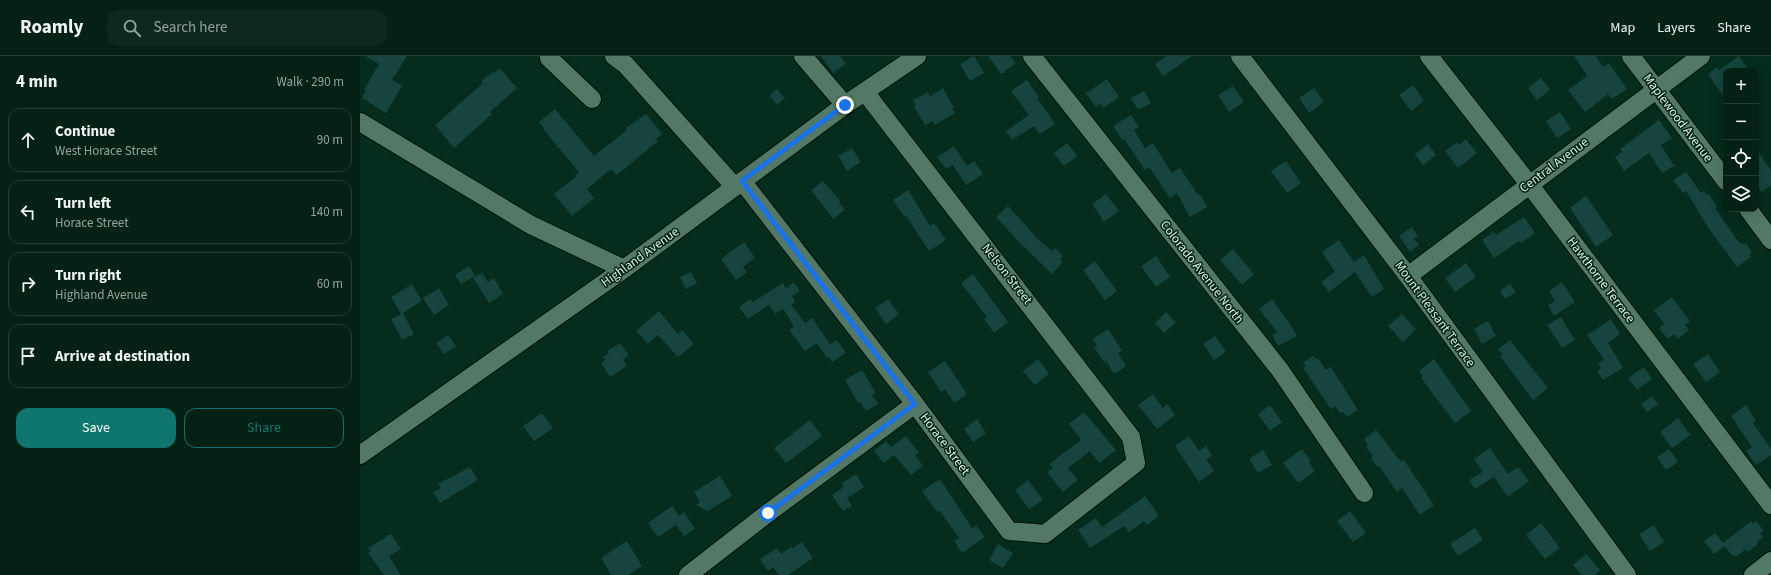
<!DOCTYPE html>
<meta charset="utf-8">
<style>
body{margin:0;font-family:"Source Sans 3",sans-serif;background:#0d291f;color:#f1f3f6}
.controls{position:absolute;right:12px;top:12px;display:grid;overflow:hidden;border-radius:8px;box-shadow:0 4px 16px #0002}
.controls button{width:36px;height:36px;display:grid;place-items:center;padding:0;border:0;border-bottom:1px solid #253e35;background:#042116;color:#f1f3f6;font:20px sans-serif}
.stop{position:absolute;width:12px;height:12px;margin:-9px;border:3px solid #1a73e8;border-radius:50%;background:#fff}
.stop.end{background:#1a73e8;border-color:#fff;box-shadow:0 1px 4px #0008}
.list{margin:0;padding:0;list-style:none}
h2{display:flex;justify-content:space-between;align-items:center;height:52px;margin:0;padding:0 16px;font-size:17px}
h2 small{font-size:13px;font-weight:400;color:#97a3a1}
.list li{display:grid;grid-template-columns:26px 1fr auto;gap:12px;align-items:center;box-sizing:border-box;height:64px;margin:0 8px 8px;padding:0 8px;border:1px solid #253e35;border-radius:12px}
.list b{display:block;font-size:15px;white-space:nowrap}
.list p{margin:0;font-size:13px;white-space:nowrap;color:#97a3a1}
.list em{font-size:13px;font-style:normal;color:#97a3a1}
.actions{display:flex;gap:8px;padding:12px 16px}
.actions a{flex:1;padding:9px 0;border:1px solid #0f766e;border-radius:12px;text-align:center;font-size:14px;color:#0f766e}
.actions .main{background:#0f766e;color:#fff}
.icon{flex:none;width:22px;height:22px;fill:none;stroke:currentColor;stroke-width:2;stroke-linecap:round;stroke-linejoin:round}
.map{position:relative;flex:none;width:1411px;height:519px;overflow:hidden}
header{display:flex;align-items:center;gap:24px;box-sizing:border-box;height:56px;padding:0 20px;background:#042116;border-bottom:1px solid #253e35}
header strong{font-size:19px}
nav{display:flex;gap:22px;margin-inline-start:auto;font-size:14px}
.search{width:280px;height:36px;background:#0d291f;display:flex;align-items:center;gap:10px;box-sizing:border-box;padding:0 14px;border-radius:12px;color:#97a3a1;font-size:15px}
main{display:flex}
aside{flex:1;background:#042116}
.map>svg:first-child{display:block}
</style>
<header>
<strong>Roamly</strong>
<div class="search"><svg class="icon" aria-label="search" viewBox="0 0 24 24"><circle cx="10" cy="10" r="6"/><path d="M15 15l6 6"/></svg>Search here</div>
<nav><a>Map</a><a>Layers</a><a>Share</a></nav>
</header>
<main>
<aside>
<h2>4 min<small>Walk · 290 m</small></h2>
<ul class="list">
<li><svg class="icon" aria-label="ahead" viewBox="0 0 24 24"><path d="M12 20V5M6 11l6-6 6 6"/></svg><div><b>Continue</b><p>West Horace Street</p></div><em>90 m</em></li>
<li><svg class="icon" aria-label="left" viewBox="0 0 24 24"><path d="M17 20v-9H6M10 6l-5 5 5 5"/></svg><div><b>Turn left</b><p>Horace Street</p></div><em>140 m</em></li>
<li><svg class="icon" aria-label="right" viewBox="0 0 24 24"><path d="M7 20v-9h11M14 6l5 5-5 5"/></svg><div><b>Turn right</b><p>Highland Avenue</p></div><em>60 m</em></li>
<li><svg class="icon" aria-label="arrive" viewBox="0 0 24 24"><path d="M6 21V4h12l-3 4 3 4H6"/></svg><div><b>Arrive at destination</b></div></li>
</ul>
<div class="actions"><a class="main">Save</a><a>Share</a></div>
</aside>
<div class="map">
<svg width="1411" height="519" viewBox="0 0 1411 519">
<rect width="100%" height="100%" fill="#052c1d"/>
<!-- building -->
<path fill="#15453e" d="M 5,0 L 47,0 L 32,24 L 42,30 L 26,57 L 2,42 L 6,35 L 4,34 L 19,8 Z
M 461,0 L 480,0 L 486,8 L 473,17 Z
M 614,0 L 624,17 L 610,25 L 600,8 Z
M 628,0 L 650,0 L 656,7 L 641,18 Z
M 807,0 L 832,0 L 803,20 L 795,8 Z
M 1214,0 L 1236,0 L 1243,11 L 1249,7 L 1267,33 L 1252,43 L 1248,38 L 1225,56 L 1208,34 L 1227,20 Z
M 1379,0 L 1389,15 L 1366,15 L 1366,44 L 1348,18 L 1357,11 L 1359,14 Z
M 140,12 L 157,32 L 130,56 L 132,58 L 94,92 L 75,69 L 123,27 L 121,25 L 133,16 L 134,17 Z
M 1181,22 L 1190,34 L 1177,44 L 1168,32 Z
M 747,23 L 759,41 L 743,52 L 741,48 L 736,51 L 726,37 Z
M 667,24 L 679,41 L 677,42 L 695,68 L 680,78 L 674,70 L 652,84 L 646,75 L 669,59 L 651,35 Z
M 1053,29 L 1064,45 L 1051,55 L 1039,39 Z
M 873,30 L 884,46 L 869,56 L 858,39 Z
M 583,32 L 594,52 L 592,53 L 595,57 L 575,69 L 572,65 L 565,69 L 554,51 L 556,50 L 553,44 L 568,36 L 570,40 Z
M 954,32 L 964,46 L 949,57 L 939,42 Z
M 417,33 L 425,42 L 417,49 L 409,40 Z
M 784,35 L 791,47 L 778,54 L 771,42 Z
M 195,53 L 234,100 L 267,74 L 266,72 L 286,58 L 302,78 L 296,83 L 298,85 L 257,119 L 251,113 L 227,133 L 234,142 L 212,160 L 194,138 L 216,121 L 215,119 L 219,116 L 183,73 L 184,72 L 179,66 Z
M 1200,56 L 1211,73 L 1197,82 L 1186,65 Z
M 771,59 L 779,71 L 774,74 L 785,92 L 793,87 L 812,117 L 820,112 L 838,139 L 840,138 L 847,151 L 830,161 L 817,137 L 810,142 L 789,111 L 785,114 L 764,83 L 762,84 L 753,70 Z
M 1299,64 L 1312,82 L 1301,89 L 1314,110 L 1302,117 L 1289,97 L 1264,115 L 1255,101 L 1262,96 L 1260,93 Z
M 1106,83 L 1117,97 L 1098,112 L 1085,95 L 1097,86 L 1099,89 Z
M 707,87 L 717,100 L 704,110 L 694,97 Z
M 1068,88 L 1076,99 L 1063,109 L 1055,98 Z
M 594,90 L 607,110 L 614,105 L 623,118 L 606,129 L 593,109 L 586,113 L 577,101 Z
M 492,92 L 501,106 L 487,115 L 478,100 Z
M 1396,93 L 1411,114 L 1411,129 L 1402,136 L 1396,128 Z
M 926,105 L 941,127 L 927,137 L 911,115 Z
M 1326,116 L 1341,137 L 1344,135 L 1346,139 L 1349,138 L 1357,151 L 1355,152 L 1380,188 L 1382,187 L 1383,189 L 1386,187 L 1392,196 L 1389,198 L 1391,201 L 1377,211 L 1347,170 L 1326,135 L 1323,137 L 1313,124 Z
M 463,125 L 480,144 L 479,146 L 485,154 L 473,163 L 451,134 Z
M 548,134 L 570,170 L 574,167 L 586,184 L 569,195 L 546,160 L 544,160 L 533,144 Z
M 746,138 L 759,155 L 744,166 L 732,148 Z
M 1226,140 L 1253,179 L 1236,191 L 1210,152 Z
M 648,150 L 679,184 L 692,195 L 695,192 L 703,200 L 700,203 L 703,206 L 692,218 L 656,183 L 636,161 Z
M 1164,161 L 1175,177 L 1161,187 L 1159,185 L 1134,202 L 1122,184 L 1134,176 L 1136,179 Z
M 1052,171 L 1058,180 L 1054,183 L 1059,189 L 1050,196 L 1039,180 Z
M 979,184 L 994,206 L 1004,199 L 1024,233 L 1012,241 L 995,216 L 969,236 L 961,226 L 975,216 L 962,196 Z
M 384,186 L 395,202 L 383,211 L 387,216 L 376,224 L 361,203 Z
M 873,193 L 894,218 L 882,229 L 860,204 Z
M 796,200 L 810,221 L 796,231 L 781,210 Z
M 735,205 L 757,235 L 745,244 L 723,214 Z
M 1106,207 L 1116,221 L 1095,236 L 1085,222 Z
M 109,210 L 115,220 L 101,228 L 95,219 Z
M 331,216 L 337,227 L 326,233 L 320,221 Z
M 122,217 L 128,226 L 134,222 L 143,238 L 129,247 L 113,222 Z
M 613,218 L 648,266 L 634,277 L 624,263 L 627,261 L 601,227 Z
M 434,226 L 440,235 L 432,240 L 435,246 L 431,248 L 445,267 L 452,262 L 470,288 L 477,284 L 486,297 L 472,306 L 469,301 L 467,302 L 457,287 L 445,295 L 429,274 L 434,270 L 423,253 L 415,258 L 409,249 L 388,263 L 379,251 L 390,243 L 393,246 L 423,227 L 426,232 Z
M 1202,226 L 1215,246 L 1194,260 L 1188,249 L 1195,245 L 1189,235 Z
M 52,228 L 62,245 L 41,258 L 31,241 Z
M 1150,228 L 1156,236 L 1145,243 L 1140,235 Z
M 79,232 L 89,249 L 74,259 L 63,242 Z
M 1312,241 L 1330,265 L 1325,269 L 1329,274 L 1318,283 L 1314,278 L 1308,283 L 1299,272 L 1304,268 L 1294,254 Z
M 528,243 L 539,258 L 526,268 L 515,252 Z
M 912,243 L 928,265 L 937,280 L 918,290 L 912,279 L 917,276 L 899,253 Z
M 299,255 L 318,278 L 322,274 L 334,288 L 318,301 L 298,279 L 288,288 L 276,275 Z
M 806,256 L 816,266 L 804,277 L 795,267 Z
M 43,257 L 54,278 L 42,284 L 31,263 Z
M 1042,258 L 1056,273 L 1043,286 L 1028,270 Z
M 1201,261 L 1215,284 L 1202,292 L 1187,269 Z
M 1251,263 L 1260,278 L 1248,287 L 1263,312 L 1243,324 L 1237,315 L 1241,312 L 1238,307 L 1244,304 L 1227,279 Z
M 1128,265 L 1136,280 L 1122,288 L 1114,273 Z
M 748,273 L 762,294 L 758,297 L 766,310 L 754,318 L 746,305 L 744,306 L 734,291 L 737,289 L 732,283 Z
M 88,279 L 96,290 L 84,298 L 76,287 Z
M 855,280 L 866,296 L 854,304 L 843,288 Z
M 1150,284 L 1188,332 L 1173,344 L 1140,300 L 1143,298 L 1138,293 Z
M 260,287 L 269,300 L 263,303 L 267,310 L 250,321 L 241,307 L 246,304 L 243,301 L 249,297 L 247,295 Z
M 1348,298 L 1360,316 L 1346,326 L 1333,308 Z
M 953,300 L 956,303 L 958,302 L 966,314 L 971,311 L 998,354 L 987,361 L 983,356 L 980,357 L 975,350 L 971,353 L 943,312 L 946,310 L 943,307 Z
M 678,303 L 689,318 L 675,329 L 663,315 Z
M 1074,303 L 1111,355 L 1095,367 L 1061,322 L 1063,320 L 1059,315 Z
M 585,305 L 607,338 L 594,347 L 585,333 L 581,336 L 568,316 Z
M 1284,311 L 1292,323 L 1277,334 L 1268,322 Z
M 502,314 L 516,337 L 512,339 L 518,348 L 506,355 L 500,346 L 498,347 L 485,324 Z
M 793,338 L 803,352 L 807,348 L 815,359 L 797,373 L 778,349 Z
M 1292,340 L 1298,348 L 1287,356 L 1281,348 Z
M 910,349 L 922,366 L 910,375 L 898,358 Z
M 1386,349 L 1396,365 L 1393,367 L 1411,393 L 1411,399 L 1396,409 L 1386,395 L 1392,391 L 1371,360 Z
M 724,356 L 756,394 L 739,407 L 730,395 L 708,412 L 718,424 L 703,436 L 687,416 L 693,412 L 689,408 L 721,384 L 709,368 Z
M 182,357 L 193,372 L 174,385 L 163,370 Z
M 1318,362 L 1330,379 L 1312,392 L 1300,376 Z
M 617,363 L 626,377 L 613,386 L 604,373 Z
M 450,364 L 462,380 L 426,407 L 414,392 Z
M 1016,374 L 1041,406 L 1044,404 L 1074,449 L 1060,459 L 1042,432 L 1037,436 L 1019,410 L 1017,411 L 1011,402 L 1013,400 L 1006,391 L 1008,389 L 1004,383 Z
M 546,380 L 559,397 L 555,399 L 563,410 L 551,419 L 534,399 L 524,407 L 514,395 L 526,385 L 531,391 Z
M 829,380 L 839,395 L 846,390 L 852,400 L 846,403 L 854,415 L 839,426 L 815,390 Z
M 1130,392 L 1148,418 L 1158,411 L 1169,425 L 1148,441 L 1134,421 L 1115,433 L 1109,424 L 1123,416 L 1114,403 Z
M 942,393 L 951,405 L 949,407 L 955,415 L 938,427 L 923,407 Z
M 1309,393 L 1318,406 L 1306,414 L 1297,401 Z
M 903,394 L 912,409 L 898,417 L 889,403 Z
M 110,411 L 118,424 L 80,447 L 73,436 L 81,432 L 78,428 Z
M 496,418 L 504,431 L 487,442 L 492,450 L 483,455 L 472,439 L 484,431 L 482,427 Z
M 360,420 L 372,440 L 348,455 L 336,449 L 340,446 L 334,436 Z
M 580,423 L 612,472 L 616,469 L 625,481 L 602,497 L 594,485 L 599,482 L 579,454 L 577,456 L 562,435 Z
M 668,424 L 683,444 L 669,453 L 655,434 Z
M 785,440 L 799,460 L 787,469 L 784,465 L 769,476 L 764,470 L 730,492 L 718,474 L 736,462 L 742,471 Z
M 312,450 L 319,460 L 324,456 L 335,473 L 324,480 L 316,469 L 298,481 L 288,467 Z
M 990,455 L 1006,477 L 993,486 L 977,465 Z
M 1391,465 L 1393,468 L 1396,465 L 1404,475 L 1400,478 L 1403,481 L 1397,486 L 1398,488 L 1388,496 L 1386,493 L 1375,501 L 1373,499 L 1372,500 L 1365,490 L 1354,498 L 1344,485 L 1355,477 L 1363,487 Z
M 1181,467 L 1200,492 L 1185,503 L 1166,479 Z
M 1294,469 L 1304,486 L 1290,495 L 1279,478 Z
M 1115,472 L 1123,484 L 1098,500 L 1090,488 Z
M 31,478 L 41,493 L 29,500 L 41,519 L 24,519 L 8,497 L 11,495 L 8,492 Z
M 267,485 L 282,510 L 268,519 L 251,519 L 241,502 Z
M 442,486 L 453,502 L 428,519 L 419,519 L 413,511 L 408,515 L 400,503 L 417,492 L 421,498 L 432,490 L 433,492 Z
M 638,488 L 653,497 L 643,512 L 629,504 Z
M 1226,498 L 1240,514 L 1235,519 L 1222,519 L 1213,509 Z"/>
<g fill="none" stroke-linecap="round" stroke-linejoin="round">
<defs>
<path id="minor" d="M 189,0 L 189,2 L 232,43
M 254,0 L 266,9 L 375,131
M 443,0 L 485,49
M 672,0 L 920,314 L 1004,437
M 880,0 L 1048,220 L 1267,519
M 1069,0 L 1169,128 L 1411,449
M 1271,0 L 1366,125
M 0,66 L 171,169 L 264,213
M 382,125 L 555,348 L 649,475 L 685,478 L 776,407 L 771,381 L 505,36
M 1388,153 L 1411,184
M 1048,220 L 1341,0
M 0,399 L 264,213 L 485,49 L 557,0
M 328,519 L 408,457 L 555,348
M 1393,519 L 1411,505"/>
</defs>
<!-- minor casing -->
<use href="#minor" stroke="#001308" stroke-width="20"/>
<!-- minor -->
<use href="#minor" stroke="#537966" stroke-width="18"/>
</g>
<g fill="none" stroke-linecap="round" stroke-linejoin="round">
<!-- route -->
<path stroke="#1a73e8" stroke-width="5" d="M 408,457 L 555,348 L 382,125 L 485,49"/>
</g>
<g text-anchor="middle" dominant-baseline="central" stroke-width="3" stroke-linejoin="round" paint-order="stroke">
<!-- street labels -->
<g font-size="13" fill="#ddf1e6" stroke="#002214">
<text transform="translate(1318 62) rotate(53)">Maplewood Avenue</text>
<text transform="translate(1194 109) rotate(-37)">Central Avenue</text>
<text transform="translate(280 201) rotate(-36)">Highland Avenue</text>
<text transform="translate(842 216) rotate(52)">Colorado Avenue North</text>
<text transform="translate(647 218) rotate(52)">Nelson Street</text>
<text transform="translate(1241 224) rotate(53)">Hawthorne Terrace</text>
<text transform="translate(1075 258) rotate(54)">Mount Pleasant Terrace</text>
<text transform="translate(585 388) rotate(53)">Horace Street</text>
</g>
</g>
</svg>
<div class="controls">
<button>+</button>
<button>−</button>
<button><svg class="icon" aria-label="locate" viewBox="0 0 24 24"><circle cx="12" cy="12" r="6"/><path d="M12 2v4M12 18v4M2 12h4M18 12h4"/></svg></button>
<button><svg class="icon" aria-label="layers" viewBox="0 0 24 24"><path d="M12 4l9 5-9 5-9-5zM3 14l9 5 9-5"/></svg></button>
</div>
<div class="stop" style="left:408px;top:457px"></div>
<div class="stop end" style="left:485px;top:49px"></div>
</div>
</main>
